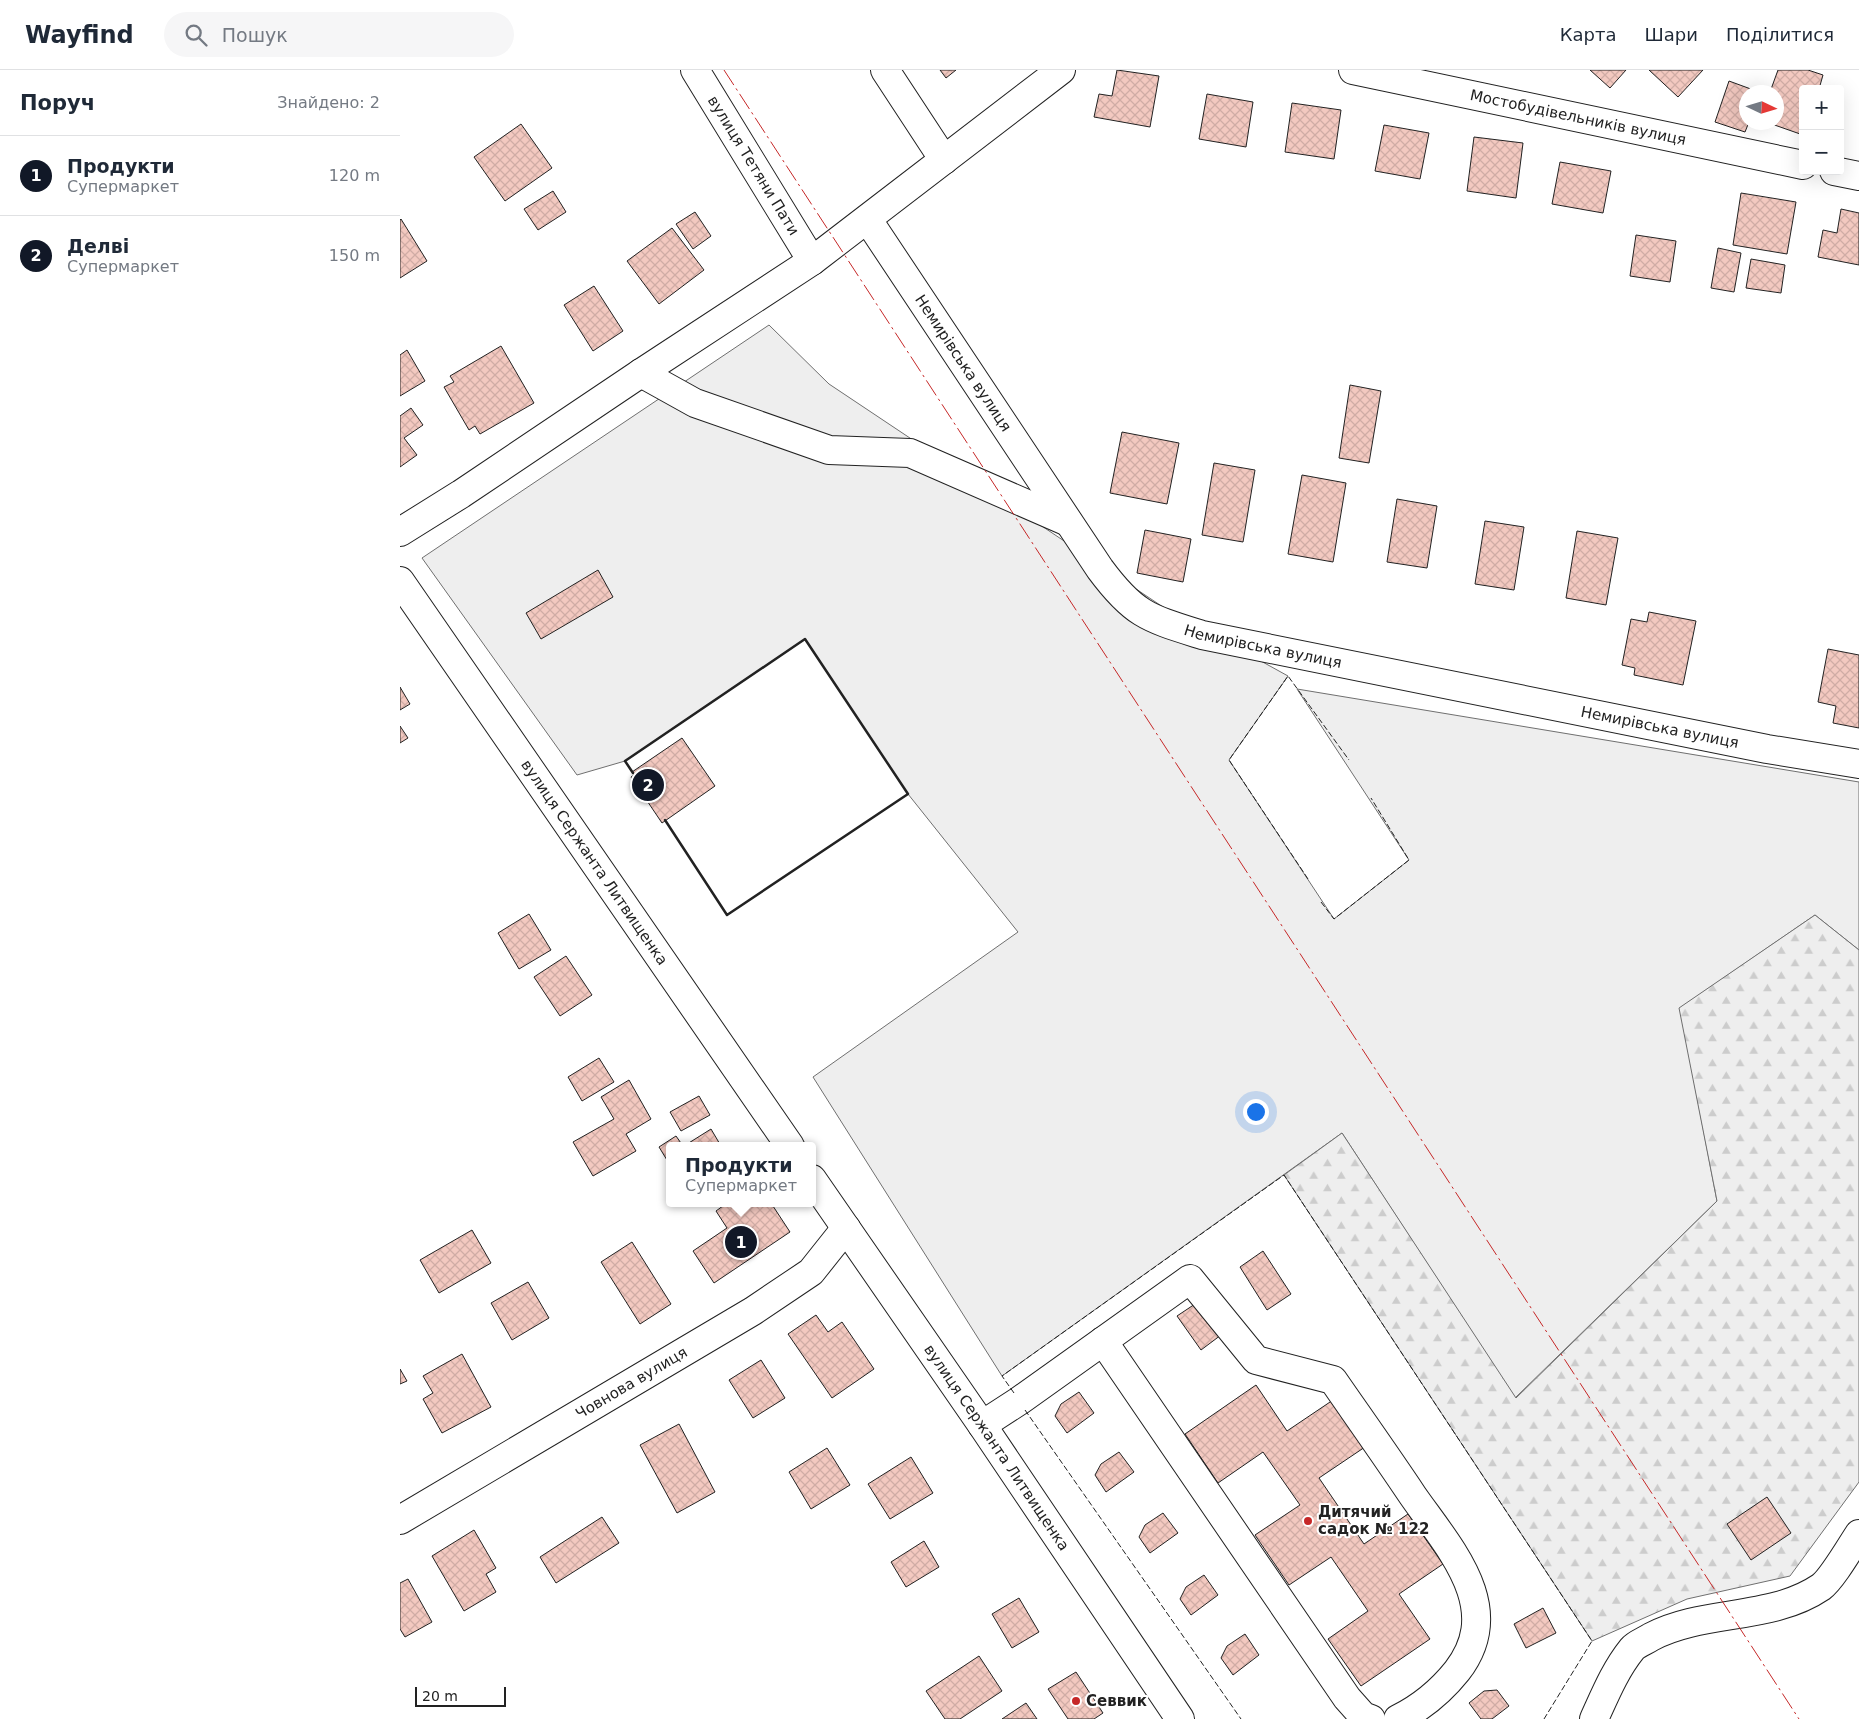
<!DOCTYPE html>
<html lang="uk">
<meta charset="utf-8">
<style>
body{margin:0;font-family:"DejaVu Sans",sans-serif;background:#f6f6f7;color:#1f2937}
.controls{position:absolute;right:15px;top:15px;display:grid;overflow:hidden;border-radius:5px;box-shadow:0 5px 20px #0002}
.controls button{width:45px;height:45px;display:grid;place-items:center;padding:0;border:0;border-bottom:1px solid #e0e1e3;background:#fff;color:#1f2937;font:25px sans-serif}
.compass{position:absolute;left:1339px;top:15px;width:45px;height:45px;border-radius:50%;background:#fff;box-shadow:0 5px 20px #0002;rotate:94deg}
.scale{position:absolute;left:15px;bottom:12px;width:91px;box-sizing:border-box;padding-left:5px;border:2px solid #222;border-top:0;font-size:14px;line-height:18px;white-space:nowrap;color:#222;-webkit-text-stroke:4px #fff;paint-order:stroke}
.you{position:absolute;left:855px;top:1041px;width:18px;height:18px;margin:-12px;border:4px solid #fff;border-radius:50%;background:#1a73e8;box-shadow:0 0 0 8px #1a73e833}
.badge{display:grid;place-items:center;width:32px;height:32px;border-radius:50%;background:#111827;color:#fff;font-size:16px;font-weight:700}
.pin{position:absolute;translate:-50% -50%;border:2px solid #fff;box-shadow:0 1px 5px #0006}
.popup{position:absolute;left:266px;top:1072px;width:150px;height:65px;box-sizing:border-box;display:grid;place-content:center;border-radius:5px;background:#fff;filter:drop-shadow(0 1px 4px #0005);font-size:16px;white-space:nowrap;color:#747a83}
.popup b{font-size:19px;color:#1f2937}
.popup::after{content:'';position:absolute;left:50%;top:100%;margin-left:-10px;border:10px solid transparent;border-top-color:#fff}
.list{margin:0;padding:0;list-style:none}
h2{display:flex;justify-content:space-between;align-items:center;height:65px;margin:0;padding:0 20px;font-size:21px}
h2 small{font-size:16px;font-weight:400;color:#747a83}
.list li{display:grid;grid-template-columns:32px 1fr auto;gap:15px;align-items:center;box-sizing:border-box;height:80px;padding:0 20px;border-top:1px solid #e0e1e3}
.list b{display:block;font-size:19px;white-space:nowrap}
.list p{margin:0;font-size:16px;white-space:nowrap;color:#747a83}
.list em{font-size:16px;font-style:normal;color:#747a83}
.icon{flex:none;width:28px;height:28px;fill:none;stroke:currentColor;stroke-width:2;stroke-linecap:round;stroke-linejoin:round}
.map{position:relative;flex:none;width:1459px;height:1649px;overflow:hidden}
header{display:flex;align-items:center;gap:30px;box-sizing:border-box;height:70px;padding:0 25px;background:#fff;border-bottom:1px solid #e0e1e3}
header strong{font-size:24px}
nav{display:flex;gap:28px;margin-inline-start:auto;font-size:18px}
.search{width:350px;height:45px;background:#f6f6f7;display:flex;align-items:center;gap:12px;box-sizing:border-box;padding:0 18px;border-radius:28px;color:#747a83;font-size:19px}
main{display:flex}
aside{flex:1;background:#fff}
.map>svg:first-child{display:block}
</style>
<header>
<strong>Wayfind</strong>
<div class="search"><svg class="icon" aria-label="search" viewBox="0 0 24 24"><circle cx="10" cy="10" r="6"/><path d="M15 15l6 6"/></svg>Пошук</div>
<nav><a>Карта</a><a>Шари</a><a>Поділитися</a></nav>
</header>
<main>
<aside>
<h2>Поруч<small>Знайдено: 2</small></h2>
<ul class="list">
<li><span class="badge">1</span><div><b>Продукти</b><p>Супермаркет</p></div><em>120 m</em></li>
<li><span class="badge">2</span><div><b>Делві</b><p>Супермаркет</p></div><em>150 m</em></li>
</ul>
</aside>
<div class="map">
<svg width="1459" height="1649" viewBox="0 0 1459 1649">
<defs>
<pattern id="forest-firs" width="22" height="20" patternUnits="userSpaceOnUse" patternTransform="scale(1.25)"><rect width="22" height="20" fill="#eee"/><path d="M5 1l3.5 6h-7zM16 11l3.5 6h-7z" fill="#ccc"/></pattern>
<pattern id="building-cross-hatch" width="8" height="8" patternUnits="userSpaceOnUse" patternTransform="scale(1.25)"><rect width="8" height="8" fill="#f3c9c0"/><path d="M0 0l8 8M0 8l8-8" fill="none" stroke="#d0aca5"/></pattern>
</defs>
<rect width="100%" height="100%" fill="#fff"/>
<!-- grass -->
<path fill="#eee" stroke="#6f6f6f" d="M 369,255 L 429,314 L 763,537 L 888,606 L 829,690 L 934,849 L 1009,790 L 897,619 L 1459,712 L 1459,880 L 1415,845 L 1280,938 L 1317,1131 L 1115,1328 L 942,1063 L 602,1306 L 413,1007 L 618,862 L 508,724 L 405,569 L 225,691 L 177,705 L 22,488 Z"/>
<!-- forest -->
<path fill="url(#forest-firs)" stroke="#6f6f6f" d="M 1415,845 L 1459,880 L 1459,1412 L 1390,1506 L 1287,1529 L 1192,1571 L 884,1105 L 942,1063 L 1116,1328 L 1317,1131 L 1279,938 Z"/>
<!-- building -->
<path fill="url(#building-cross-hatch)" stroke="#222" d="M 540,0 L 556,0 L 546,8 Z
M 717,0 L 759,6 L 750,57 L 694,47 L 699,24 L 712,26 Z
M 1190,0 L 1226,0 L 1210,18 Z
M 1249,0 L 1303,0 L 1278,27 Z
M 1378,0 L 1408,0 L 1423,5 L 1419,19 L 1403,19 L 1403,65 L 1366,52 L 1376,52 L 1376,22 L 1370,22 Z
M 1329,11 L 1359,22 L 1346,22 L 1346,52 L 1349,52 L 1345,62 L 1315,52 Z
M 807,24 L 853,32 L 846,77 L 799,69 Z
M 892,33 L 941,40 L 934,89 L 885,82 Z
M 121,54 L 152,98 L 105,131 L 74,87 Z
M 984,55 L 1029,63 L 1020,109 L 975,101 Z
M 1074,67 L 1123,73 L 1116,128 L 1067,121 Z
M 1160,92 L 1211,101 L 1203,143 L 1152,134 Z
M 153,121 L 166,142 L 138,160 L 124,139 Z
M 1341,123 L 1396,132 L 1387,184 L 1333,175 Z
M 1441,139 L 1459,143 L 1459,195 L 1418,187 L 1423,160 L 1437,163 Z
M 295,142 L 311,166 L 293,179 L 276,154 Z
M 1,149 L 27,191 L 0,208 L 0,150 Z
M 272,158 L 304,200 L 259,234 L 227,191 Z
M 1236,165 L 1276,171 L 1270,212 L 1230,206 Z
M 1318,178 L 1341,183 L 1334,222 L 1311,218 Z
M 1351,189 L 1385,195 L 1381,223 L 1346,218 Z
M 194,216 L 223,261 L 193,281 L 164,235 Z
M 101,276 L 134,333 L 80,364 L 75,356 L 69,360 L 44,317 L 54,312 L 50,306 Z
M 7,280 L 25,311 L 0,326 L 0,285 Z
M 950,315 L 981,321 L 969,393 L 939,388 Z
M 11,338 L 23,355 L 4,368 L 17,385 L 0,397 L 0,346 Z
M 722,362 L 779,373 L 767,434 L 710,423 Z
M 814,393 L 855,400 L 843,472 L 802,465 Z
M 902,405 L 946,413 L 933,492 L 888,484 Z
M 997,429 L 1037,436 L 1027,498 L 987,492 Z
M 1085,451 L 1124,457 L 1114,520 L 1075,514 Z
M 745,460 L 791,469 L 783,512 L 737,503 Z
M 1177,461 L 1218,468 L 1206,535 L 1166,528 Z
M 198,500 L 213,527 L 141,569 L 126,543 Z
M 1249,542 L 1296,551 L 1283,615 L 1234,605 L 1235,598 L 1222,595 L 1231,549 L 1247,552 Z
M 1428,579 L 1459,585 L 1459,658 L 1433,653 L 1436,636 L 1418,632 Z
M 0,617 L 10,634 L 0,640 Z
M 0,656 L 8,668 L 0,673 Z
M 282,668 L 315,716 L 262,753 L 231,707 L 234,705 L 232,702 Z
M 129,844 L 151,880 L 119,899 L 98,863 Z
M 166,886 L 192,925 L 160,946 L 134,907 Z
M 199,988 L 214,1012 L 182,1031 L 168,1007 Z
M 229,1010 L 251,1049 L 226,1064 L 236,1081 L 193,1106 L 173,1072 L 214,1049 L 201,1027 Z
M 299,1026 L 310,1045 L 281,1061 L 270,1042 Z
M 311,1059 L 321,1076 L 284,1076 Z
M 276,1066 L 283,1076 L 270,1076 L 270,1095 L 259,1077 Z
M 327,1133 L 371,1133 L 390,1162 L 314,1213 L 293,1181 L 327,1158 L 316,1141 Z
M 72,1160 L 91,1193 L 39,1223 L 20,1190 Z
M 232,1172 L 271,1234 L 240,1254 L 201,1192 Z
M 863,1181 L 891,1224 L 867,1240 L 840,1197 Z
M 128,1212 L 149,1248 L 112,1270 L 91,1233 Z
M 798,1232 L 821,1265 L 801,1280 L 777,1246 Z
M 416,1245 L 428,1262 L 442,1252 L 474,1299 L 432,1328 L 388,1264 Z
M 62,1284 L 91,1337 L 42,1363 L 23,1329 L 33,1323 L 23,1306 Z
M 361,1290 L 385,1328 L 353,1348 L 329,1310 Z
M 0,1299 L 7,1311 L 0,1314 Z
M 856,1315 L 887,1361 L 933,1330 L 965,1377 L 919,1408 L 964,1474 L 1008,1444 L 1043,1494 L 999,1524 L 1030,1569 L 961,1616 L 928,1569 L 968,1541 L 931,1487 L 889,1515 L 855,1465 L 900,1435 L 863,1382 L 818,1413 L 785,1364 Z
M 679,1322 L 694,1343 L 667,1363 L 655,1346 L 661,1334 Z
M 279,1354 L 315,1422 L 277,1443 L 240,1375 Z
M 427,1378 L 450,1415 L 411,1439 L 389,1402 Z
M 719,1382 L 734,1402 L 706,1422 L 695,1405 L 701,1394 Z
M 511,1387 L 533,1423 L 490,1449 L 468,1414 Z
M 1367,1427 L 1391,1463 L 1351,1490 L 1327,1454 Z
M 763,1443 L 778,1463 L 750,1483 L 739,1467 L 745,1455 Z
M 202,1447 L 219,1473 L 156,1513 L 140,1487 Z
M 74,1460 L 96,1498 L 86,1504 L 96,1522 L 64,1541 L 32,1486 Z
M 524,1471 L 539,1497 L 506,1517 L 491,1492 Z
M 804,1505 L 818,1525 L 791,1545 L 780,1529 L 786,1517 Z
M 8,1509 L 32,1552 L 5,1567 L 0,1559 L 0,1513 Z
M 619,1528 L 639,1562 L 612,1578 L 592,1544 Z
M 1143,1538 L 1156,1563 L 1126,1578 L 1114,1554 Z
M 845,1564 L 859,1585 L 833,1605 L 821,1588 L 827,1576 Z
M 579,1586 L 602,1621 L 560,1649 L 545,1649 L 526,1621 Z
M 676,1602 L 703,1643 L 694,1649 L 668,1649 L 648,1619 Z
M 1097,1620 L 1109,1636 L 1092,1649 L 1081,1649 L 1069,1633 L 1084,1621 Z
M 626,1633 L 637,1649 L 602,1649 Z"/>
<g fill="none" stroke-linecap="round" stroke-linejoin="round">
<defs>
<g id="minor">
<path id="s1" d="M 295,0 L 412,191"/>
<path d="M 485,0 L 544,90"/>
<path id="s2" d="M 953,0 L 1403,95"/>
<path d="M 1434,101 L 1459,106"/>
<path id="s3" d="M 468,150 L 700,499 C 734,545 748,548 802,565 L 1367,679 L 1459,694"/>
<path d="M 241,303 L 295,333 L 429,380 L 510,383 L 668,452"/>
<path d="M 0,462 L 61,424 L 241,303 L 412,191 L 661,0"/>
<path d="M 703,1271 L 947,1628 L 963,1646 L 971,1649"/>
<path d="M 582,1355 L 619,1331 L 790,1209 L 856,1290 L 933,1310 C 960,1349 987,1387 1013,1426 C 1050,1479 1106,1538 1057,1601 C 1041,1621 1020,1638 998,1649"/>
<path id="s4" d="M 0,1450 L 353,1241 L 411,1202 L 446,1158"/>
<path d="M 1194,1649 C 1205,1625 1215,1600 1232,1579 C 1236,1574 1245,1571 1251,1567 C 1304,1539 1371,1551 1421,1517 C 1432,1509 1451,1476 1459,1464"/>
</g>
<g id="major">
<path id="s5" d="M 0,511 L 390,1076"/>
<path id="s6" d="M 412,1109 L 582,1355 L 780,1649"/>
</g>
</defs>
<!-- minor casing -->
<use href="#minor" stroke="#222" stroke-width="30"/>
<!-- major casing -->
<use href="#major" stroke="#222" stroke-width="30"/>
<!-- minor -->
<use href="#minor" stroke="#fff" stroke-width="28"/>
<!-- major -->
<use href="#major" stroke="#fff" stroke-width="28"/>
<!-- fence -->
<path stroke="#222" stroke-width="1" stroke-dasharray="6 2.5" stroke-linecap="butt" d="M 908,809 L 829,690 L 888,606 L 949,690
M 921,832 L 934,849 L 1009,790 L 971,728
M 614,1323 L 602,1306 L 884,1105 L 1192,1571 L 1144,1649
M 625,1340 L 841,1649"/>
<!-- wall -->
<path stroke="#222" stroke-width="2.5" d="M 233,703 L 225,691 L 405,569 L 508,724 L 327,845 L 265,750"/>
<!-- power -->
<path stroke="#c62828" stroke-width="1" stroke-dasharray="18 4 2.5 4" stroke-linecap="butt" d="M 324,0 L 1399,1649"/>
</g>
<!-- markers -->
<g fill="#c62828" stroke="#fff" stroke-width="2">
<circle cx="908" cy="1451" r="5"/>
<circle cx="676" cy="1631" r="5"/>
</g>
<g text-anchor="middle" dominant-baseline="central" stroke-width="4" stroke-linejoin="round" paint-order="stroke">
<!-- street labels -->
<g font-size="15" fill="#222" stroke="#fff">
<text stroke="none"><textPath href="#s2" startOffset="230">Мостобудівельників вулиця</textPath></text>
<text stroke="none"><textPath href="#s1" startOffset="112">вулиця Тетяни Пати</textPath></text>
<text stroke="none"><textPath href="#s3" startOffset="172">Немирівська вулиця</textPath></text>
<text stroke="none"><textPath href="#s3" startOffset="606">Немирівська вулиця</textPath></text>
<text stroke="none"><textPath href="#s3" startOffset="1011">Немирівська вулиця</textPath></text>
<text stroke="none"><textPath href="#s5" startOffset="342">вулиця Сержанта Литвищенка</textPath></text>
<text stroke="none"><textPath href="#s4" startOffset="269">Човнова вулиця</textPath></text>
<text stroke="none"><textPath href="#s6" startOffset="326">вулиця Сержанта Литвищенка</textPath></text>
</g>
<!-- poi labels -->
<g font-size="15" font-weight="bold" fill="#222" stroke="#fff" text-anchor="start">
<text x="918" y="1442">Дитячий<tspan x="918" dy="17">садок № 122</tspan></text>
<text x="686" y="1631">Севвик</text>
</g>
</g>
</svg>
<div class="controls">
<button>+</button>
<button>−</button>
</div>
<svg class="compass" viewBox="-18 -18 36 36"><path d="M0-13l5 13h-10z" fill="#e53935"/><path d="M0 13l5-13h-10z" fill="#747a83"/></svg>
<div class="scale">20 m</div>
<div class="you"></div>
<div class="pin badge" style="left:341px;top:1172px">1</div>
<div class="popup"><b>Продукти</b>Супермаркет</div>
<div class="pin badge" style="left:248px;top:715px">2</div>
</div>
</main>
